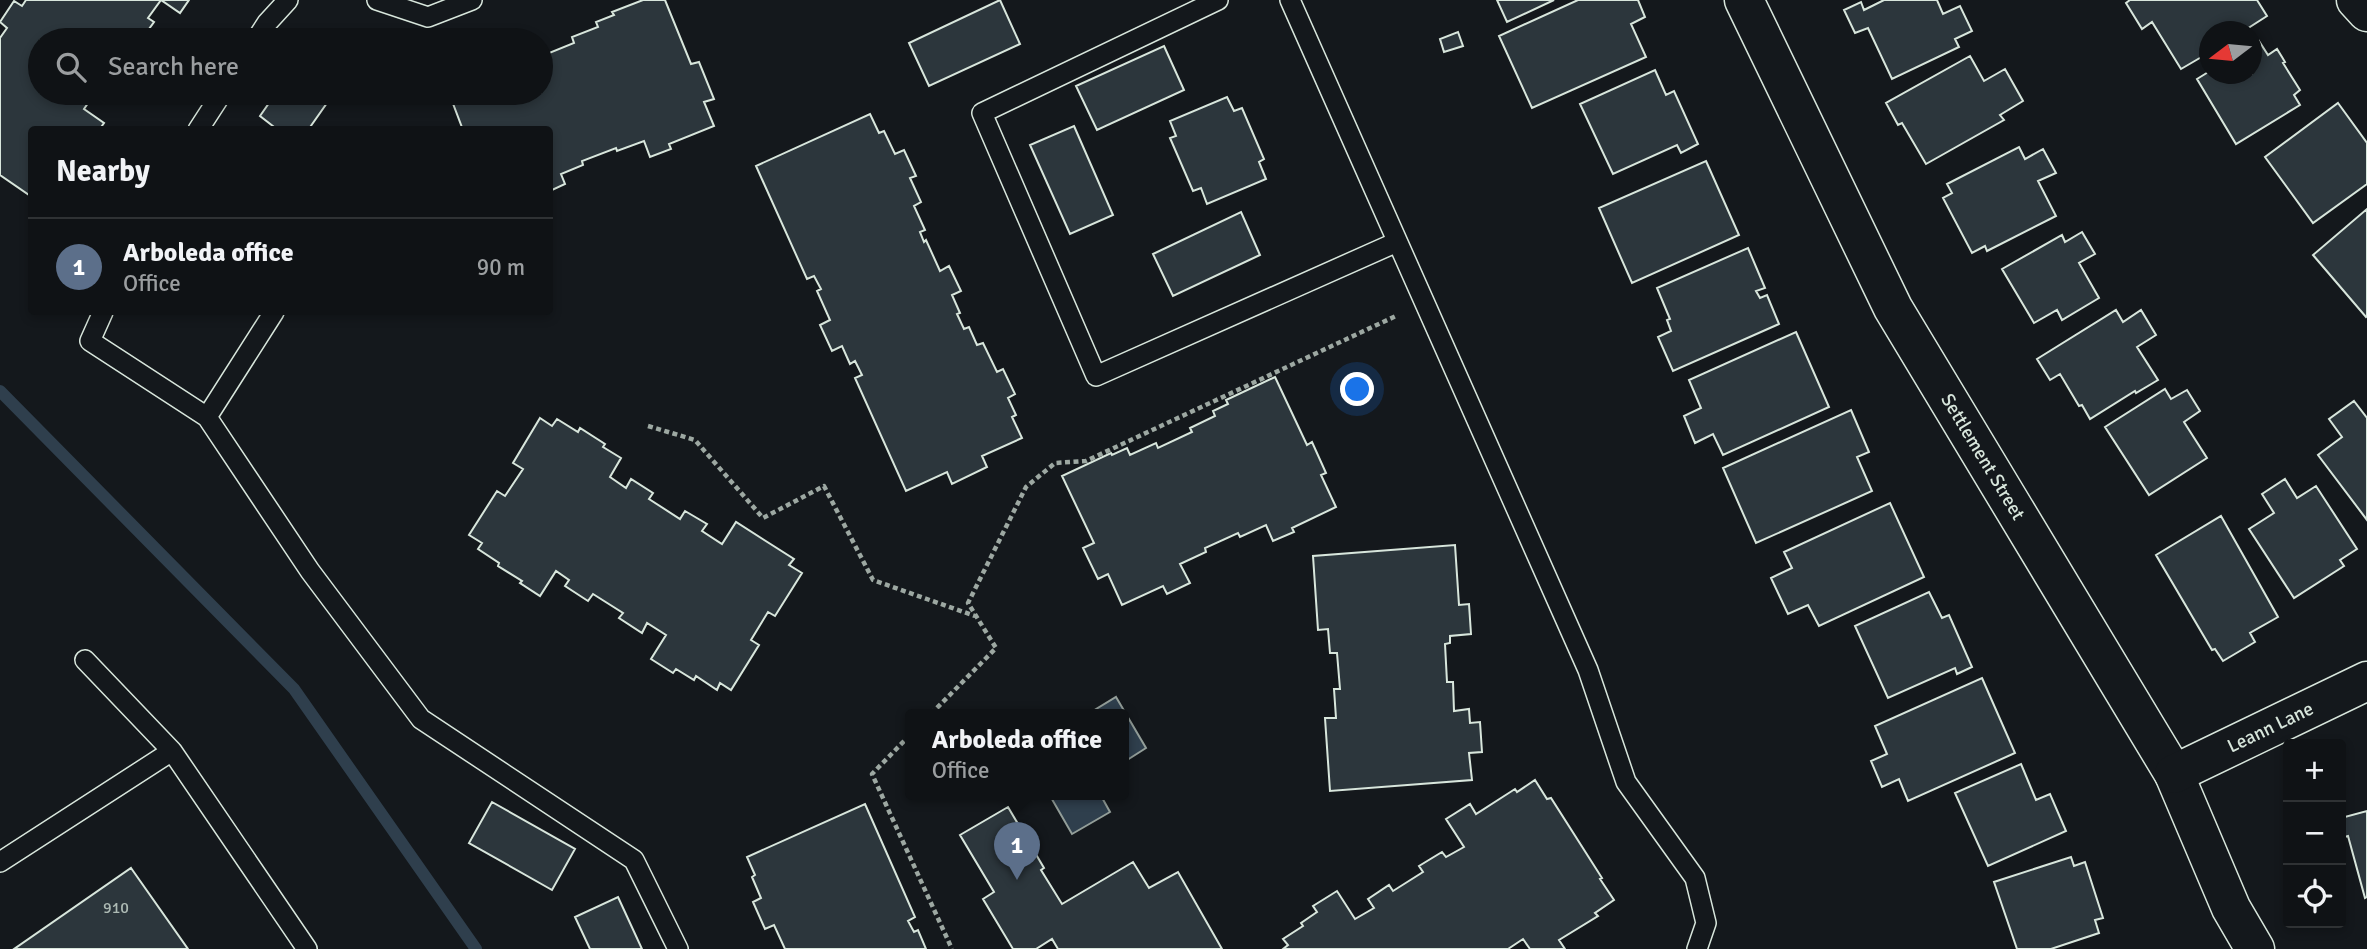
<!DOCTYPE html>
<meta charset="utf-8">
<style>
body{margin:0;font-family:Signika,sans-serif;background:#181b1e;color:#f1f3f6}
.controls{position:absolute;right:21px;bottom:21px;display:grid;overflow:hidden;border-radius:7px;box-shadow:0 4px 10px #0003}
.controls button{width:63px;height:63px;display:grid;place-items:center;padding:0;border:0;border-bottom:2px solid #2f3234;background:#0f1215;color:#f1f3f6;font:35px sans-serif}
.compass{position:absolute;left:2199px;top:21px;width:63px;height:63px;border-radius:50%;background:#0f1215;box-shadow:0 4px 10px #0003;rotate:254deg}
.you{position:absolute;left:1358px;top:390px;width:24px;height:24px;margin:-18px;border:5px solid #fff;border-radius:50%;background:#1a73e8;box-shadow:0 0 0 10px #1a73e833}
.badge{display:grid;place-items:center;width:46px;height:46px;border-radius:50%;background:#2563eb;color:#fff;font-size:23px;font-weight:700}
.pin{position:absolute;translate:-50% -58px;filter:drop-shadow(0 2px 4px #0008)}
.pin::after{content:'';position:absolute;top:37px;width:24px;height:21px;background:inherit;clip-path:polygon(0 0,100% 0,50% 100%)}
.popup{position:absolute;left:905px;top:709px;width:224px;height:91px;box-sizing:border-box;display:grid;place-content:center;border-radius:7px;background:#0f1215;filter:drop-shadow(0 2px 5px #0005);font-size:23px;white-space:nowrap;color:#9b9ea0}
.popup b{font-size:26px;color:#f1f3f6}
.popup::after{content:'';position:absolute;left:50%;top:100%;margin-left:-14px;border:14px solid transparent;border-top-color:#0f1215}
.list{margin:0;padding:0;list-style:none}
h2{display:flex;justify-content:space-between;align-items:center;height:91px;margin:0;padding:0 28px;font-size:30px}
h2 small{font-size:23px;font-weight:400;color:#9b9ea0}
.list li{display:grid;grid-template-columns:46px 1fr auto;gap:21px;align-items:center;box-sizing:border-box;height:98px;padding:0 28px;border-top:2px solid #2f3234}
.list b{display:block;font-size:26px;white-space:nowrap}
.list p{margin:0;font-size:23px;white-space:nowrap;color:#9b9ea0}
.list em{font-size:23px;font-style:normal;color:#9b9ea0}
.icon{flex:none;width:38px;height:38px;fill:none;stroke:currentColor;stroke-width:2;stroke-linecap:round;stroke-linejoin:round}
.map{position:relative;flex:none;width:2367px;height:949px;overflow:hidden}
.search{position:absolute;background:#0f1215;box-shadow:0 4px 10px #0003;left:28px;top:28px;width:525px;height:77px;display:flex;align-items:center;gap:18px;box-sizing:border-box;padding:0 24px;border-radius:38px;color:#9b9ea0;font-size:26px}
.panel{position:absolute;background:#0f1215;box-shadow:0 4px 10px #0003;left:28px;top:126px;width:525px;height:189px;border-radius:7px}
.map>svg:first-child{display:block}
</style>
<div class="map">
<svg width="2367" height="949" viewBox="0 0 2367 949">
<rect width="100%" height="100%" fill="#14181c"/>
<!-- water -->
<path fill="#2f3f4d" stroke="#939e99" stroke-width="2" d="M 1116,697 L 1146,748 L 1124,762 L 1124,714 L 1088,714 Z
M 1049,794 L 1100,794 L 1110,812 L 1072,834 Z"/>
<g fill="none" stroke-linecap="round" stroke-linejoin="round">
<!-- stream -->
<path stroke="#2f3f4d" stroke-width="12" d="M 0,391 L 294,689 L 476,949"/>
</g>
<!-- building -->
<path fill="#2c363c" stroke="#d8e6dc" stroke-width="2" d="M 26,0 L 161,0 L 148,18 L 154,22 L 141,40 L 40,40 L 40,93 L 95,93 L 84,109 L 104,123 L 99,130 L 32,130 L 32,197 L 0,175 L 0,38 L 7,28 L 0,22 L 14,1 L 22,6 Z
M 161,0 L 189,0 L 180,13 Z
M 643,0 L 665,0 L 691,64 L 699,62 L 714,99 L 704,102 L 714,126 L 669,144 L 671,149 L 650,157 L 644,141 L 617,151 L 616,148 L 582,161 L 583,165 L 561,174 L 565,184 L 550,191 L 550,130 L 463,130 L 449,93 L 541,93 L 541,53 L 542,56 L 574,43 L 572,37 L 598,27 L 596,22 L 614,15 L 612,12 Z
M 1000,0 L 1020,44 L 929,86 L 909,43 Z
M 1497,0 L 1554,0 L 1507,22 Z
M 1578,0 L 1638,0 L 1645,17 L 1631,24 L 1646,57 L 1532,108 L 1499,36 Z
M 1884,0 L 1937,0 L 1943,14 L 1960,6 L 1972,31 L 1955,39 L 1959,47 L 1892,79 L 1868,28 L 1855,33 L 1844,10 L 1861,2 L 1864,10 Z
M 2130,0 L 2257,0 L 2267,16 L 2242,32 L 2210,32 L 2210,52 L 2181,69 L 2152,22 L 2142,29 L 2126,3 Z
M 1458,32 L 1463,46 L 1444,52 L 1440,39 Z
M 2259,41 L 2268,55 L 2277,49 L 2282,57 L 2285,62 L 2283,63 L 2300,90 L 2294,95 L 2300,105 L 2236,144 L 2197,79 L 2210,71 L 2210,74 L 2252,74 L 2252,46 Z
M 1164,46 L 1184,90 L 1097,130 L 1076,86 Z
M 1970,56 L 1984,81 L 2005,69 L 2023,101 L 2000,115 L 2004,120 L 1926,164 L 1902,123 L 1898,125 L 1886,103 Z
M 1655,70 L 1666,95 L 1674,91 L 1698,144 L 1681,153 L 1677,145 L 1613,174 L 1580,104 Z
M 276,93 L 334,93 L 308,130 L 278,130 L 260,116 Z
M 1227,97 L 1234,111 L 1242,108 L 1264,159 L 1259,162 L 1266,179 L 1207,204 L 1201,188 L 1193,191 L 1170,138 L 1176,136 L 1170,121 Z
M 2338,103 L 2367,143 L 2367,184 L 2313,223 L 2265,157 Z
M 870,114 L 879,133 L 884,131 L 895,154 L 904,150 L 916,176 L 910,178 L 921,202 L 914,206 L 925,230 L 920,232 L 924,242 L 926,240 L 940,271 L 949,266 L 961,291 L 952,295 L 960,313 L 957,314 L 964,329 L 969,327 L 977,345 L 983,343 L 997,372 L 1003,369 L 1015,394 L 1008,398 L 1016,415 L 1012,417 L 1022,438 L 982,456 L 987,467 L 952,484 L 947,472 L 906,491 L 855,378 L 862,375 L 855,361 L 850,364 L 842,346 L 832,351 L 820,325 L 830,320 L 817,291 L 821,289 L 814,276 L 807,279 L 756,166 Z
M 1074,126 L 1113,215 L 1070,234 L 1030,145 Z
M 2019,147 L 2025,159 L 2043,149 L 2056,173 L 2038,181 L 2056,216 L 1987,251 L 1985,246 L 1972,253 L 1943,198 L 1952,193 L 1947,184 Z
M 1706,161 L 1739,235 L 1632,283 L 1599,208 Z
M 2367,209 L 2367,316 L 2366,317 L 2313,255 Z
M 1241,212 L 1260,255 L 1173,296 L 1153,254 Z
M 2082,232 L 2095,254 L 2079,263 L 2099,298 L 2062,320 L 2057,310 L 2034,323 L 2002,269 L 2062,235 L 2065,242 Z
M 1748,248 L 1765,288 L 1756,291 L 1760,298 L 1767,295 L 1779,324 L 1673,371 L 1658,337 L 1671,331 L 1667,320 L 1670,319 L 1657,288 Z
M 2116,310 L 2123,322 L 2141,310 L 2156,335 L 2137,347 L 2158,380 L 2136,393 L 2135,391 L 2090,419 L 2082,405 L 2079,406 L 2060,374 L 2050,380 L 2037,359 Z
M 1796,332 L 1829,407 L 1723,455 L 1713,434 L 1695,443 L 1684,416 L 1701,408 L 1689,380 Z
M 1275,377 L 1307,445 L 1312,442 L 1326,473 L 1321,475 L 1336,507 L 1292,528 L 1294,532 L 1273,541 L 1266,525 L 1240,537 L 1238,533 L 1205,548 L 1206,552 L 1180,564 L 1190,583 L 1167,594 L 1163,586 L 1122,605 L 1108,574 L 1098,579 L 1083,548 L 1094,543 L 1062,476 L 1111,453 L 1112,455 L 1127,448 L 1130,455 L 1156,443 L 1158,448 L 1192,432 L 1190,428 L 1215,416 L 1213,411 L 1228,404 L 1226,400 Z
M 2165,389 L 2171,399 L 2187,390 L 2200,411 L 2184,422 L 2207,458 L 2149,495 L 2105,427 Z
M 2354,401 L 2367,418 L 2367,520 L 2318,455 L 2342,437 L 2329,419 Z
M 1851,410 L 1869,452 L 1857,457 L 1872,491 L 1756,543 L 1723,468 Z
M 540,418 L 552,426 L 557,419 L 578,432 L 580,428 L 605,444 L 603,447 L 621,458 L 610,477 L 626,488 L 631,479 L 653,493 L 649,499 L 680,519 L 685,511 L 707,524 L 702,531 L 722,544 L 736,522 L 794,559 L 789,565 L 802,573 L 775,616 L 768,612 L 751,640 L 759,645 L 731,690 L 720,683 L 717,690 L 696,676 L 694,680 L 676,669 L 673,673 L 651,659 L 666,635 L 647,623 L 642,633 L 619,618 L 623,613 L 593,594 L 588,601 L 565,586 L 569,580 L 556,571 L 540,596 L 520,583 L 522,581 L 498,566 L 499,563 L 478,549 L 482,543 L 469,535 L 497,491 L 505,496 L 523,469 L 513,463 Z
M 2285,479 L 2297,498 L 2316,486 L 2357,549 L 2340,560 L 2344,566 L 2294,598 L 2249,529 L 2274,513 L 2262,494 Z
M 1890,503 L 1924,577 L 1819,626 L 1808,605 L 1788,614 L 1771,578 L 1792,568 L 1784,552 Z
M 2221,516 L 2278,617 L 2250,633 L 2255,642 L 2223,661 L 2215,649 L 2212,650 L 2156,555 Z
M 1455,545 L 1459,605 L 1469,604 L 1471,634 L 1450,636 L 1450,643 L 1445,644 L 1447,682 L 1453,682 L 1454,711 L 1469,709 L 1470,723 L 1480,722 L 1482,752 L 1469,753 L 1472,780 L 1330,791 L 1325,718 L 1336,718 L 1334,689 L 1340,689 L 1337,653 L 1330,653 L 1328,629 L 1318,630 L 1313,556 Z
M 1929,592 L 1942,618 L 1949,615 L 1972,667 L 1957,674 L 1955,668 L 1888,698 L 1855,626 Z
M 1982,678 L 2015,753 L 1908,801 L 1899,779 L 1882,787 L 1871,761 L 1887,754 L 1875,726 Z
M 2021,764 L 2036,800 L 2050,794 L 2066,831 L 1988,866 L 1955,793 Z
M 1535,780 L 1547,799 L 1551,798 L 1602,878 L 1600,879 L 1614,900 L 1595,913 L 1598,916 L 1559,940 L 1565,949 L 1530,949 L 1523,939 L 1508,949 L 1283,949 L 1288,945 L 1283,939 L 1303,926 L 1301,923 L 1317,912 L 1313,906 L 1337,891 L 1355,919 L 1374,908 L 1368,899 L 1389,885 L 1393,891 L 1423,872 L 1419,866 L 1442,852 L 1446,857 L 1464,847 L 1446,819 L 1470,804 L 1476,814 L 1515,789 L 1517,792 Z
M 492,802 L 575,849 L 552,890 L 469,843 Z
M 865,804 L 915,917 L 908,921 L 914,932 L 918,930 L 926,949 L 785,949 L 774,925 L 765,929 L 753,902 L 761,898 L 752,877 L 755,875 L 747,857 Z
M 1008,807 L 1044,868 L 1041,870 L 1062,904 L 1133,862 L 1149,888 L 1178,872 L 1222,949 L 1058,949 L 1052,939 L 1036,949 L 1013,949 L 983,899 L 994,892 L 960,835 Z
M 2367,811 L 2367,897 L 2365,898 L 2348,836 L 2341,838 L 2341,818 Z
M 2071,857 L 2074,866 L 2085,862 L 2103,918 L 2095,920 L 2099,933 L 2051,949 L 2017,949 L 1994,882 Z
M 131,868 L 188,949 L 14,949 Z
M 618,897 L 642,949 L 590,949 L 575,917 Z"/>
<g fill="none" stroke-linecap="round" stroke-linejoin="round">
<defs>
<path id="lane" d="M 377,0 L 428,17 L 472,0
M 1218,0 L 982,113 L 1096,376 L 1397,242
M 1290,0 L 1588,670 L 1626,782 L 1695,878 L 1706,923 L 1697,949
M 256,40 L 267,23 L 288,0
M 198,130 L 222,93
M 103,312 L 90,341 L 207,417 L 310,571 L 421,719 L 634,860 L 678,949
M 207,417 L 274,312
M 85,660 L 172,751
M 0,862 L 172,751 L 307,949"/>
<g id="street">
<path id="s1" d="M 1744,0 L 1893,308 L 2174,774 L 2231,908 L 2255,949"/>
<path d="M 2356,0 L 2367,12"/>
<path id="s2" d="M 2174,774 L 2367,681"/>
</g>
</defs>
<!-- lane casing -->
<use href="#lane" stroke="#d8e6dc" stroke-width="22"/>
<!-- street casing -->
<use href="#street" stroke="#d8e6dc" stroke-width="41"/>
<!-- path -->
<path stroke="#9da8a2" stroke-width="4.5" stroke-dasharray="5 3.5" stroke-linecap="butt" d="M 648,426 L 695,440 L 763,518 L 824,486 L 873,580 L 975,616
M 931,714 L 996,648 L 968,603 L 1026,487 L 1055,463 L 1086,461 L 1398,315
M 910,735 L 872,774 L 952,949"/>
<!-- lane -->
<use href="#lane" stroke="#14181c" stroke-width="19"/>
<!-- street -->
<use href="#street" stroke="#14181c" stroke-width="38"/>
</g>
<g text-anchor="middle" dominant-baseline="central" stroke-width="5" stroke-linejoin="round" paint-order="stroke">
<!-- number labels -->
<g font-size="16" fill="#adbab4">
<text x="116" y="908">910</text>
</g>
<!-- street labels -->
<g font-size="19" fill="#d8e6dc" stroke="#14181c">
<text stroke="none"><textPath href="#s1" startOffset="516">Settlement Street</textPath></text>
<text stroke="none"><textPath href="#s2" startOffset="107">Leann Lane</textPath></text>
</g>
</g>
</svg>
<div class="controls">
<button>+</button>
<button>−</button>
<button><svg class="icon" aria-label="locate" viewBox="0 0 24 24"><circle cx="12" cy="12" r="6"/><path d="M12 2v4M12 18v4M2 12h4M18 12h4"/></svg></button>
</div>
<svg class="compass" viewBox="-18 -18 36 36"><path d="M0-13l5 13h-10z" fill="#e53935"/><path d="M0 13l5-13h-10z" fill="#9b9ea0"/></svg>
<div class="you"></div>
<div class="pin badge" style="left:1017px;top:880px;background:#5c6f8a">1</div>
<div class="popup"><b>Arboleda office</b>Office</div>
<div class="search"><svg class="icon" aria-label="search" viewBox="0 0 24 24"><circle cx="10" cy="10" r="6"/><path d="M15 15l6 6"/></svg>Search here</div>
<section class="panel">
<h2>Nearby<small></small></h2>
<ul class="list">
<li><span class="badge" style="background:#5c6f8a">1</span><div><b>Arboleda office</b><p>Office</p></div><em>90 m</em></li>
</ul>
</section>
</div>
